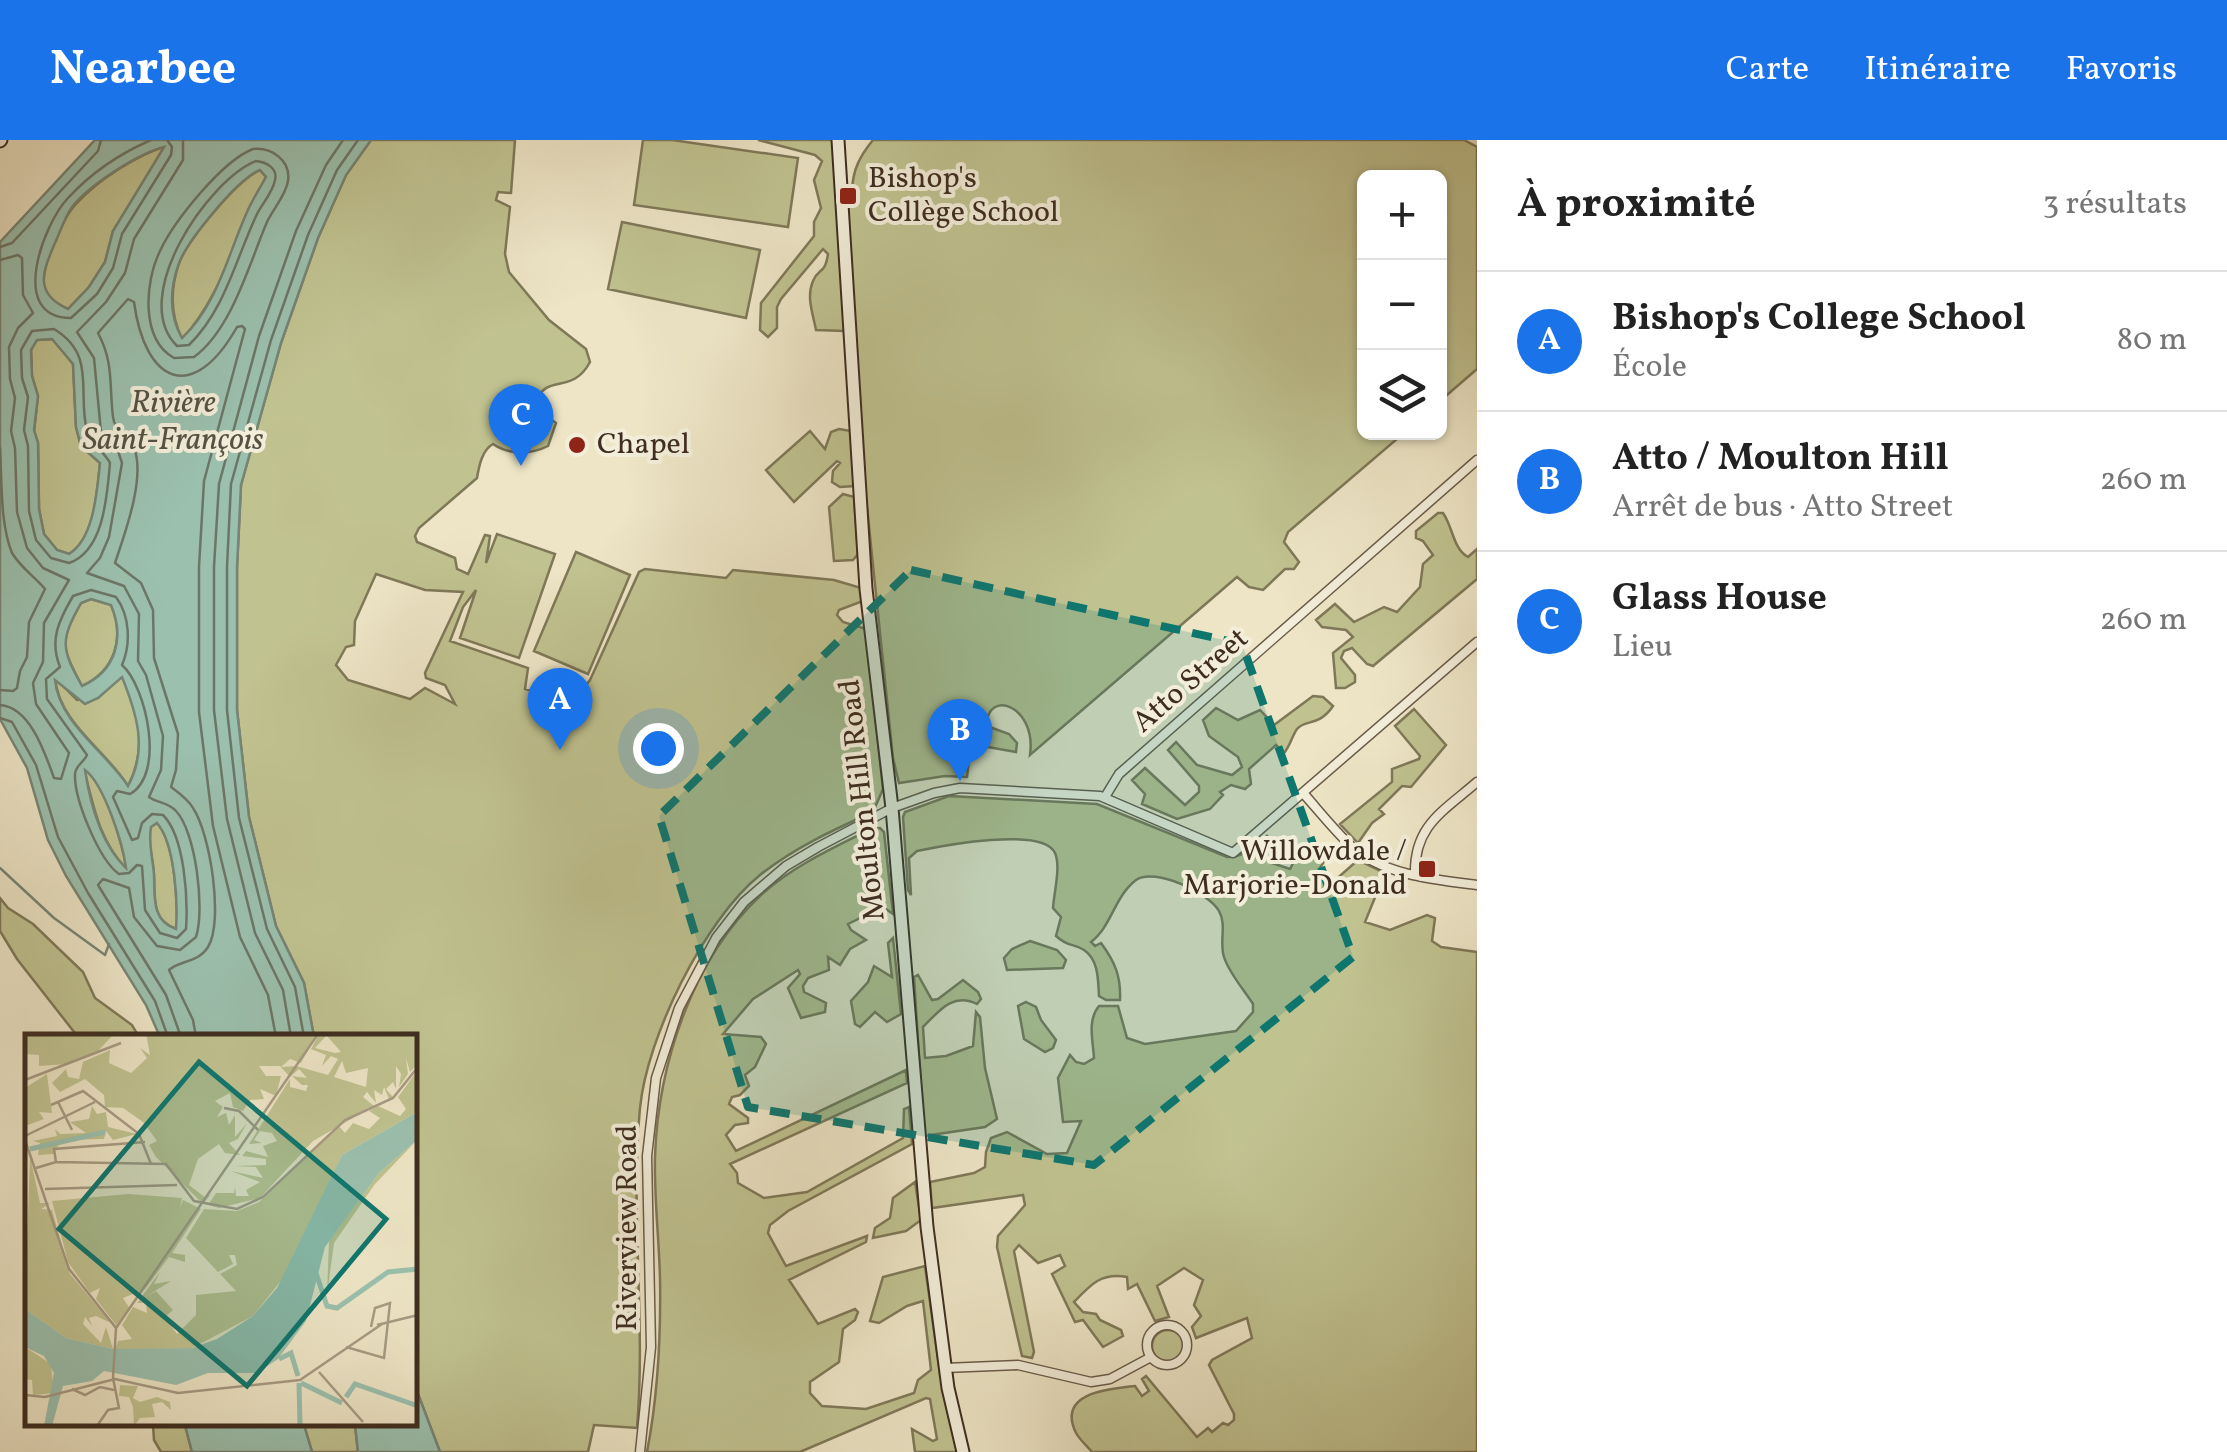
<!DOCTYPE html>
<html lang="fr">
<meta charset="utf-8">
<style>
body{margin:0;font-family:Vollkorn,serif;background:#f6f6f6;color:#222}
.controls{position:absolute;right:30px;top:30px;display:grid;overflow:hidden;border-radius:15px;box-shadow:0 2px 8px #0004}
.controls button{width:90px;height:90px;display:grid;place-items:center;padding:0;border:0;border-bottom:2px solid #e0e0e0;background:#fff;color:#222;font:50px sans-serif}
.you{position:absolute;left:658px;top:608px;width:35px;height:35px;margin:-25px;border:8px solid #fff;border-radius:50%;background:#1a73e8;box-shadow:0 0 0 15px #1a73e833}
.badge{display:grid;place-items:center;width:65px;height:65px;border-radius:50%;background:#1a73e8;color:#fff;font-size:32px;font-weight:700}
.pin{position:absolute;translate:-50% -82px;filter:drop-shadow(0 2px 5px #0008)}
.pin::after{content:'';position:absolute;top:52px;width:35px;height:30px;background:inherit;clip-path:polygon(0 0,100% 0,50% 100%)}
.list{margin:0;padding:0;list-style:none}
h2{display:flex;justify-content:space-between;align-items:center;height:130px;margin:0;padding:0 40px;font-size:42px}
h2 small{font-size:32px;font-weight:400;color:#767676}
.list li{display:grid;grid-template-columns:65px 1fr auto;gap:30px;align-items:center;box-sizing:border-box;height:140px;padding:0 40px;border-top:2px solid #e0e0e0}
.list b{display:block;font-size:38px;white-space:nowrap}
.list p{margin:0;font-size:32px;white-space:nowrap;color:#767676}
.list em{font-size:32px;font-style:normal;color:#767676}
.icon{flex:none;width:55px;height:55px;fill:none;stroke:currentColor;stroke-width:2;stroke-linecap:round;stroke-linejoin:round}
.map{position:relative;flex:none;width:1477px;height:1312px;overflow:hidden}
header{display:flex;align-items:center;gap:60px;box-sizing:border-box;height:140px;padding:0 50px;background:#1a73e8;color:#fff}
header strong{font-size:48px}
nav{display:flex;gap:55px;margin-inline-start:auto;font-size:35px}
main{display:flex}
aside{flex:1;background:#fff}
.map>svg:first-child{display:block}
</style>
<header>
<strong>Nearbee</strong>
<nav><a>Carte</a><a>Itinéraire</a><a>Favoris</a></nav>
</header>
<main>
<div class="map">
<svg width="1477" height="1312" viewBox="0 0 1477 1312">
<rect width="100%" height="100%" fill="#ede5c6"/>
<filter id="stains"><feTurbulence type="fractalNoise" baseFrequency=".002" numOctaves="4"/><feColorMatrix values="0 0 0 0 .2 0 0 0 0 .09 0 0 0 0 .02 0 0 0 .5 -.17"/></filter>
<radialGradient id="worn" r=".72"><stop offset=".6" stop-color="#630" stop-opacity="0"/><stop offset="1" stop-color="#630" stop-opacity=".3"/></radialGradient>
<!-- green -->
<path fill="#c0c290" stroke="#7f7858" stroke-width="2.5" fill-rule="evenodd" d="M 371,0 L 515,0 L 511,53 L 498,52 L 496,60 L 510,67 L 505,114 L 509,132 L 549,180 L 586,209 L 590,222 C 572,256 545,232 536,263 L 541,272 L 556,283 L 548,306 C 530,315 509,315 493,304 C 482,310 479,326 477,338 L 419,388 L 415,396 L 417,402 L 455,418 L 457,429 L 468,434 L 485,395 L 490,396 L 486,423 L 497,394 L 555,414 L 519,518 L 460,498 L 476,450 L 463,467 L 450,501 L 528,528 L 525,549 L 565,559 L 581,551 L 590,540 L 639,432 L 645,429 L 726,438 L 733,430 L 834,440 L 861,448 L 863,461 L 839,470 L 837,475 L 843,482 L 866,489 L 883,649 L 873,672 C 833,690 794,708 760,735 C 704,780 647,897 640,968 C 630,1074 646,1182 637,1288 L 594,1285 L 588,1312 L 440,1312 L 415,1246 L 415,897 L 314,897 L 304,843 L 276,786 L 249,677 L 237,570 L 237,428 L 241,345 L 281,203 L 318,98 L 346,35 ZM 376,434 L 425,450 L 463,452 L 425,533 L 426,538 L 445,545 L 455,564 L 425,548 L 410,559 L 348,540 L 336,525 L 346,507 L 354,505 L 355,481 Z
M 643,0 L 672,0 L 798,18 L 788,87 L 634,65 Z
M 758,0 L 834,0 L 844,191 L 816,190 C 813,174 806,157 813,141 C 818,128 825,135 828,114 L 823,109 L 781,159 L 777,167 L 777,188 L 768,197 L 760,190 L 761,163 L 814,96 L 814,82 L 821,68 L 814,40 L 822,21 L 815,15 Z
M 873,0 L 1464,0 L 1477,7 L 1477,229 L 1440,261 L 1440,38 L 1364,38 L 1364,292 L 1404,293 L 1288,392 L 1284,402 L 1299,422 L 1294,429 L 1285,429 L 1263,450 L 1249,447 L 1237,437 L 1030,615 C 1037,565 986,548 987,586 L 1009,594 L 1017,603 L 1016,612 L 971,604 L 967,637 L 945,636 L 899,643 L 893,618 L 862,319 L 847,51 L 852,50 C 853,29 860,16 873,0 Z
M 166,6 L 113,91 L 105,122 L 89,147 L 68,169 C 59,165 48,160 45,149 C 38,131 63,78 76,64 C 98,40 135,16 166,6 Z
M 260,30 L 266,37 C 237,89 224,154 182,199 C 170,174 170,149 179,123 C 188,100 237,40 260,30 Z
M 622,82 L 760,110 L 746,178 L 608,149 Z
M 53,199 L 73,224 L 76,287 L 81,306 L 100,323 C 97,351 95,398 69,414 L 57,410 L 44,394 L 39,369 L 38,303 L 34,291 L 38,256 L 32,236 L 31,210 L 36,200 Z
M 839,289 L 851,291 L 854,346 L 840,347 L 832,342 L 833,331 L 840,323 L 837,321 L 794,362 L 766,330 L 810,291 L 825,309 L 831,292 Z
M 843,354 L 854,357 L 858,414 L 853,420 L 834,421 L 829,367 Z
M 1438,373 L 1443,373 C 1453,387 1453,409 1468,417 L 1477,409 L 1477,439 L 1373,526 L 1367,524 L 1352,508 L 1344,511 L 1341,518 L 1355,535 L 1355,542 L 1345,548 L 1336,548 L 1333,513 L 1353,497 L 1346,490 L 1322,487 L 1316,480 L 1335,464 L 1354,482 L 1384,467 L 1397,472 L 1420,447 L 1423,424 L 1433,415 L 1423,401 L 1416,398 L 1416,391 Z
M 576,412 L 630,435 L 588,534 L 534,511 Z
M 91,459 L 111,465 C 125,498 115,531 82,546 C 61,506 59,503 81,463 Z
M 122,536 C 138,575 148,607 128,646 C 106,610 59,583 55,538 L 77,560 L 98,558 Z
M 1313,556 L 1323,557 L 1333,566 C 1319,587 1305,579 1297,589 C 1292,596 1290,606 1284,613 L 1276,605 L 1249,629 L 1251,644 L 1245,649 L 1231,645 L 1220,652 L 1223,655 L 1210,669 L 1177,679 L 1142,664 L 1145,654 L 1132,640 L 1145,628 L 1185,665 L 1199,652 L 1199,646 L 1168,610 L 1176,602 L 1197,625 L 1232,635 L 1242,627 L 1238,617 L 1209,596 L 1203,580 L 1216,568 L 1238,580 L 1260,570 L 1274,585 Z
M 1414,569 L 1446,605 L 1411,647 L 1402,646 L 1379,669 L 1384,674 L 1372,683 L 1358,703 L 1340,684 L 1392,642 L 1392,629 L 1419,619 L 1420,616 L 1395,586 Z
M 84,629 C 106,643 122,704 127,730 C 99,700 94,668 84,629 Z
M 949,656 L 1097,664 L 1227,717 C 1244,717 1255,707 1267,696 L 1274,702 L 1269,722 L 1290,729 L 1302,706 L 1310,704 L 1326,718 L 1320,728 L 1333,742 L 1358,720 L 1385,733 L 1365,782 L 1390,790 L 1427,775 L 1435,778 L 1432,801 L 1441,807 L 1477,812 L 1477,1312 L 1092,1312 C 1087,1306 1080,1300 1076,1293 C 1056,1252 1110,1249 1135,1246 L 1142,1256 L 1149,1251 L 1142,1239 L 1146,1236 L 1197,1297 L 1208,1288 L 1212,1292 L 1223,1283 L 1228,1285 L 1234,1280 L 1234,1274 L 1209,1225 L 1212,1220 L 1252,1198 L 1247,1178 L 1196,1198 L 1192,1187 L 1201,1176 L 1194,1165 L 1203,1140 L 1184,1128 L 1157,1146 L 1169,1177 L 1155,1181 L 1137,1144 L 1128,1149 L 1127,1137 C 1102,1132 1091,1144 1074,1162 L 1083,1172 L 1096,1174 L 1100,1180 L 1121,1190 L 1123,1196 L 1103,1207 L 1083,1180 L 1075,1182 L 1052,1134 L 1065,1126 L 1060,1115 L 1038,1123 L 1019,1105 L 1014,1111 L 1034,1212 L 1032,1218 L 1022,1216 L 997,1107 L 998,1096 L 1025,1065 L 1023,1055 L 932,1068 L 930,1042 L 974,1033 L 985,1027 L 986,1012 L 991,998 L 1007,992 L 1047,1014 L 1067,1013 L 1081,981 L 1063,982 L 1058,938 L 1070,915 L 1076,922 L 1084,924 L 1094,918 C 1093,901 1087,880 1099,866 L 1118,866 L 1127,898 L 1145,904 L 1236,891 L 1253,872 L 1253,864 C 1244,850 1229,833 1224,817 C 1219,802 1227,785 1219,771 C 1209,753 1155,727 1136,740 C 1114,757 1112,786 1091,802 L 1095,806 L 1101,803 C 1115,822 1121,836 1120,860 L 1106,860 L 1099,856 C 1098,841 1099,820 1084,810 C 1074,803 1069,808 1056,796 L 1061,777 L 1053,768 C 1054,753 1061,726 1055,713 C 1043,686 941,706 917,711 L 909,718 L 911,755 L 908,750 L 903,677 L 905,672 Z
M 157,683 C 176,705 177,760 177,789 C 151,781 155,757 154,735 C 153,718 148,705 150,687 Z
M 880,688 L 884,692 L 893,774 L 883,767 L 848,784 L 851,790 L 866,800 L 850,809 L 840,825 L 828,817 L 829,830 L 808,838 L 803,846 L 804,852 L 826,863 L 825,872 L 801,878 L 788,848 L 800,834 L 798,830 L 753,859 L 723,894 L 761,897 L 766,904 L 755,927 L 745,935 L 749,946 L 740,955 L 732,957 L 729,964 L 748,978 L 748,983 L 735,985 L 726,995 L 736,1011 L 906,930 L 907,943 L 730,1024 L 737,1033 L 738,1043 L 764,1058 L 807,1052 L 903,998 L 904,969 L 909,967 L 912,1004 L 788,1071 L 770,1085 L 768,1093 L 786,1126 L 867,1096 L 866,1102 L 789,1140 L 818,1184 L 855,1169 L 858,1172 L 855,1180 L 843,1189 L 839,1222 L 810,1242 L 810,1253 L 822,1266 L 866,1269 L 914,1253 L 918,1240 L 931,1230 L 923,1161 L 907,1166 L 879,1183 L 870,1181 L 883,1137 L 925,1126 L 940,1234 L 957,1312 L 915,1312 L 912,1289 L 933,1301 L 937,1299 L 930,1259 L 926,1258 L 800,1312 L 647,1312 C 658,1255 661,1196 660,1138 C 659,1098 654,1057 655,1017 C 658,925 692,819 761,755 C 793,726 833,708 871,689 Z
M 0,758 L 8,768 L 33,784 L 83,832 L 95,858 L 132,885 L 139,897 L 78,897 L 17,819 L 0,791 Z
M 893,798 L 901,874 L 887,882 L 875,872 L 860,887 L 855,884 L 851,861 L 868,842 L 874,826 L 892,837 L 888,803 Z
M 1030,801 L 1057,810 L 1066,820 L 1063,828 L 1007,830 L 1004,818 L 1012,809 Z
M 918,835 L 932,860 L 938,859 L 963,840 L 978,852 L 981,859 L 977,864 C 953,852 939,871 923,887 L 925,918 L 946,916 L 973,906 L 976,872 L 980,877 L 985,928 L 997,979 L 985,987 L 924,996 L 914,837 Z
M 1026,862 L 1036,867 L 1041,880 L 1056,900 L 1053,908 L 1045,912 L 1024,899 L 1018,866 Z
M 915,1042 L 921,1080 L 906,1091 L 873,1098 L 875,1088 L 890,1078 L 893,1058 Z
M1152 1206a16 16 0 1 1 32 0a16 16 0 1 1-32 0Z
M 153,1285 L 185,1285 L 192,1312 L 161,1312 L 154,1300 Z
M 304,1285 L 355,1285 L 358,1312 L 312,1312 Z"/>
<!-- water -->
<path fill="#9bc0ae" stroke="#768575" stroke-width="2.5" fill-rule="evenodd" d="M 95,0 L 371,0 L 346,35 L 318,98 L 281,203 L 241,345 L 237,428 L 237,570 L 249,677 L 276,786 L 304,843 L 314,897 L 160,897 L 146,865 L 66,736 L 48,700 L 27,628 L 0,579 L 0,102 ZM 164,7 L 113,91 L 105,122 L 89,147 L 68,169 C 33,153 43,131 55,103 C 60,92 65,77 72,67 C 90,44 138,14 164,7 ZM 260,30 L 266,37 C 260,48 252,60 247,72 C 228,114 217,166 182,198 C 169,175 170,148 179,123 C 188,100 237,39 260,30 ZM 52,199 L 73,224 L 76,287 L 81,306 L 100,323 C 97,351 94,399 69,414 L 57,410 L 44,394 L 39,369 L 38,303 L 34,290 L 38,256 L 32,236 L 31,210 L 37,200 ZM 91,459 L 111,465 C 125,498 116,531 82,546 C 61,509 60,500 81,463 ZM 122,537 C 137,574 148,610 128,646 C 106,612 59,583 55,540 L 85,564 L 98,558 ZM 85,630 C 104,644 123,704 126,728 C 101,704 90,663 85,630 ZM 157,683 C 175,703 178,762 176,789 C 151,781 155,756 154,735 C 153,718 148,705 151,687 Z
M 415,1246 L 440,1312 L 358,1312 L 355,1285 L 415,1284 Z
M 185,1285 L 304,1285 L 312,1312 L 192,1312 Z"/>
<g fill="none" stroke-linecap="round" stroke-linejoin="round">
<!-- shore -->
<path stroke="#6c7667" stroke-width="2.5" d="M 151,0 C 121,13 91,33 68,58 C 44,83 7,178 71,178 L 97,154 L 113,128 L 122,94 L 171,15 L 172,7 L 167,0
M 253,9 C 271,7 291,20 288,41 C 286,55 273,69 267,82 C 249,124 232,189 194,217 L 174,218 C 140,199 145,141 160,111 C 174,81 222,21 253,9 Z
M 256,21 C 266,22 278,28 275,40 C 273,52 262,64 257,74 C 236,118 225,170 189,205 L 177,206 C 128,158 207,41 256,21 Z
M 0,107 L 12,103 L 98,11 L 101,0
M 0,120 L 18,115 L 22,118 L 23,155 L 33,173 L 18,188 L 9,207 L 10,239 L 15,258 L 11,291 L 15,308 L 17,372 L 27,408 L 43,428 L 69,440 L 44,483 L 43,522 L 33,543 L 36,564 L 69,613 L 61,639 L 54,638 C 45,613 30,567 0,565
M 54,189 C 97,215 77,252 87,291 C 91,305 104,311 110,323 C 107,356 104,411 69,423 L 51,418 L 36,400 L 29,371 L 28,306 L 24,290 L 28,257 L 22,238 L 21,210 L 32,191 Z
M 0,308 C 2,341 0,384 12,413 C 21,428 35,437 45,449 L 29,482 L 27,517 L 20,531 L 17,548 L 13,551 L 0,550
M 91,450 L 116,457 C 130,476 131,504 122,525 C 146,546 166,634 130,654 L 117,651 L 113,657 L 132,700 L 138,698 L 142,683 L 152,674 L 163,675 C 185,697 188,759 186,789 L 177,798 L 160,793 L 145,770 L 142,726 L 137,725 L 129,733 L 119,734 C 99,720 74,659 75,634 C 75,626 84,622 87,615 L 47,559 L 46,539 L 60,527 C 49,500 59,480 73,456 Z
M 0,578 L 12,582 L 36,625 L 58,697 L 88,753 L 155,861 L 168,897
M 181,897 L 166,855 L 98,745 L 103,739 L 129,748 L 134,777 L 157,806 L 180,810 L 196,797 C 205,770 196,692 176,671 C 168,662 157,663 149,657 L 161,630 L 163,596 L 146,535 L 138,521 L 139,474 L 124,446 L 87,433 L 100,418 L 109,397 L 122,323 L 118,311 L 101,292 L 94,218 L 77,192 L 106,162 L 125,133 L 134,99 L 183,20 L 183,0
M 196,897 L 193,880 L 169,830 C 180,820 198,823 208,807 C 224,781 210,693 193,668 C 188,659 179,653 171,647 L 176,630 L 178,594 L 154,518 L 153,470 L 141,443 L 115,423 C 124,396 146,337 134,308 C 128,296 114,290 113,277 C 109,244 114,223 98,193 L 128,159 L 134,162 C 145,244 193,265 237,187 L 242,186 L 245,189 L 204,341 L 199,427 L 199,572 L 213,686 L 240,797 L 268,855 L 276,897
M 291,897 L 283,850 L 255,793 L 227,679 L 214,570 L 214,427 L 219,344 L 259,196 L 296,91 L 326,25 L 343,0
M 304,897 L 295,847 L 267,789 L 239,678 L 227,570 L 227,427 L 231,344 L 271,200 L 308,95 L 337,30 L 358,0"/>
<!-- stream -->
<path stroke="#768575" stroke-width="2.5" d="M 0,728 L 54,778 L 105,815 L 109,804"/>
<defs>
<path id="street" d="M 1304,654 C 1319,671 1334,690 1351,706 C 1382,735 1437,740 1477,745
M 1105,657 L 1119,634 L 1477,320
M 1415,734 C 1414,685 1444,671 1477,642
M1147 1205a20 20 0 1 1 40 0a20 20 0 1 1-40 0Z
M 945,1228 L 1018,1225 L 1091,1242 L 1110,1239 L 1151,1217
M 640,1312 L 651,1207 L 647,1016 L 656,938 L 679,868 L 716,798 L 744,762 L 786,726 L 818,707 L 892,668 L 934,653 L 960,648 L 1100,656 L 1233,713 L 1477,502"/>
<path id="secondary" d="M 838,0 L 866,449 L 892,668 L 927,1087 L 948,1248 L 963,1312
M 0,1 L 1,0"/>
</defs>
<!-- street casing -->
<use href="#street" stroke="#6a5b4a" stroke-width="11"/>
<!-- secondary casing -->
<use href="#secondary" stroke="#3e2d20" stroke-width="15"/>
<!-- street -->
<use href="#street" stroke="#f3eeda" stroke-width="8"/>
<!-- secondary -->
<use href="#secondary" stroke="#f3eeda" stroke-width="11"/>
</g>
<!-- marked area -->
<path fill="#0f766e" fill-opacity="0.2" stroke="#0f766e" stroke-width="8" stroke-dasharray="20 12" stroke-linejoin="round" d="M 911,430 L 1242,504 L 1353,817 L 1094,1025 L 748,967 L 659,676 Z"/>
<!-- markers -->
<g fill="#8f2418" stroke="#f3eeda" stroke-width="4">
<rect x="838" y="46" width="20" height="20" rx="5"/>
<circle cx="577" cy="305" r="10"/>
<rect x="1417" y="719" width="20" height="20" rx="5"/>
</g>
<g text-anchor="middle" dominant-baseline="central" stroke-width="8" stroke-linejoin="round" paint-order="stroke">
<!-- poi labels -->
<g font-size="30" fill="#3e2d20" stroke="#f3eeda" text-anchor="start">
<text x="868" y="39">Bishop's<tspan x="868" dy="34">Collège School</tspan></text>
<text x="597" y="305">Chapel</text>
<text x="1407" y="712" text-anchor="end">Willowdale /<tspan x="1407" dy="34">Marjorie-Donald</tspan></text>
</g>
<!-- street labels -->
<g font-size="30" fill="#3e2d20" stroke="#f3eeda">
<text transform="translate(1191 541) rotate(-41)">Atto Street</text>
<text transform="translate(863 660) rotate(-96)">Moulton Hill Road</text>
<text transform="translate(628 1088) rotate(-90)">Riverview Road</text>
</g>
<!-- water labels -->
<g font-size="32" font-style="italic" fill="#555244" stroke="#f3eeda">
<text x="173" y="264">Rivière<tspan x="173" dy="37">Saint-François</tspan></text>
</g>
</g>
<!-- overview -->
<g transform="translate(25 894)">
<rect width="392" height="392" fill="#ede5c6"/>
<path d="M 0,0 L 89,0 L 71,19 L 43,30 L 14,32 L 14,21 L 0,20 ZM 121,0 L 292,0 L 276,29 L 265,25 L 256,33 L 271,32 L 303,41 L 313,25 L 306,22 L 297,32 L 301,21 L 286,15 L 294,0 L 301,2 L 290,14 L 310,19 L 316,18 L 302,2 L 392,0 L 392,31 L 385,38 L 381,24 L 383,40 L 374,53 L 376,40 L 371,32 L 371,55 L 368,48 L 361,55 L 368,63 L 364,65 L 359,53 L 357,61 L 349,56 L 351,69 L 342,58 L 338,63 L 349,72 L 288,107 L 235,164 L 194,174 L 183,171 L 191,159 L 209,159 L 210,153 L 211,162 L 224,162 L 221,156 L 235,148 L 206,137 L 238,144 L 231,133 L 209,132 L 241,131 L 241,125 L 217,122 L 221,117 L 243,123 L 238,112 L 252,107 L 247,99 L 235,97 L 229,106 L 237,109 L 224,110 L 265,45 L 265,53 L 281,57 L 283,51 L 277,51 L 267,42 L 282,44 L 274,35 L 265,43 L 255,32 L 234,32 L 241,42 L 256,42 L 251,62 L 235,55 L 239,65 L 225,66 L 218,77 L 208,73 L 205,59 L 190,67 L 198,73 L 192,83 L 201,79 L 204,91 L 210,81 L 210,103 L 222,89 L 213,105 L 204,109 L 215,121 L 200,119 L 194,110 L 173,125 L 164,151 L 181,164 L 187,159 L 178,170 L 131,123 L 124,111 L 132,107 L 118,88 L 98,74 L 80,73 L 79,61 L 60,45 L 35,58 L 27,49 L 41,35 L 43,43 L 54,45 L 58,28 L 85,16 L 84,29 L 106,39 L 122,24 L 115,14 L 125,21 ZM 317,27 L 321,39 L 343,34 L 341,53 L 309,43 ZM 392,37 L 392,78 L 317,121 L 262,239 L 228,282 L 167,314 L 90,316 L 93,307 L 107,305 L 97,291 L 108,273 L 122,279 L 121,269 L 112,269 L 135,238 L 129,250 L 146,247 L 120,263 L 131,257 L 148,276 L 140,283 L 152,300 L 171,281 L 171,261 L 211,257 L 195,240 L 212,231 L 210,221 L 204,221 L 208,230 L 193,238 L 161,204 L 179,175 L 212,177 L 234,168 L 314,92 L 320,99 L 328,89 L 344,95 L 355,84 L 344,77 L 353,72 L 375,82 L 381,75 L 373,63 ZM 22,40 L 27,79 L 14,78 L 19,85 L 0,92 L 0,54 ZM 67,72 L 72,80 L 81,78 L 83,93 L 112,100 L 88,106 L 81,97 L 79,105 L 37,106 L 28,120 L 13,121 L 15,109 L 8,107 L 32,102 L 30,95 L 35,100 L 61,99 L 45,88 L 64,85 ZM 392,106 L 350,150 L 309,209 L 302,261 L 304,207 L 354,139 ZM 5,122 L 15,169 L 25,169 L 16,175 L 27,176 L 45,240 L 86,289 L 71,282 L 64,284 L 67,292 L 60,283 L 58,290 L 76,309 L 81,293 L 88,315 L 41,304 L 0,275 ZM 103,160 L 157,164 L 155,174 L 158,166 L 176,175 L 147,219 L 160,221 L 160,228 L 144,223 L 120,255 L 98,264 L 105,275 L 91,291 L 71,265 L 75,254 L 65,259 L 43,228 L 27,167 ZM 0,313 L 26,330 L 29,359 L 8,361 L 7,346 L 0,345 ZM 95,351 L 113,352 L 108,364 L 115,368 L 132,363 L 145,368 L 146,376 L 137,368 L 127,370 L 130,383 L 115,384 L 109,392 L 108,373 L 104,363 L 94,362 Z" fill="#c0c290" fill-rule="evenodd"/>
<path d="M 392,78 L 392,106 L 354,139 L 300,213 L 281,287 L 253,325 L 232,339 L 183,339 L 151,351 L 79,337 L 67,347 L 38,352 L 27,392 L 19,392 L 29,339 L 19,322 L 0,313 L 0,275 L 41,304 L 88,315 L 167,314 L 192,305 L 228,282 L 252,254 L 317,121 Z" fill="#9bc0ae"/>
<path fill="none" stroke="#9bc0ae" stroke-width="5" d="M 5,115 L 80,98M 291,239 L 302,272 L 312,274 L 363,238 L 393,235M 254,325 L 266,319 L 273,342M 274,349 L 275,392M 276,349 L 317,369M 321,363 L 330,350 L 393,372"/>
<path fill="none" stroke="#a79b84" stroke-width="2.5" d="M 0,46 L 96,9M 33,68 L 47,96M 26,71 L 58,57 L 114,100 L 126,130M 205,75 L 199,74 L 214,77 L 233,96M 0,102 L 70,68M 0,106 L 44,235 L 91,294 L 88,344 L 94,374 L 83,376 L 72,392M 31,128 L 29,115 L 120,108M 11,134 L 31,128 L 141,130 L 169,167 L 212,175 L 238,163 L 320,86 L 368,64 L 393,33M 20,155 L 152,151M 352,291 L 393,281M 91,294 L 293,0M 321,313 L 359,324 L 365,269 L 350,274 L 346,293M 294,338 L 338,388M 47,355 L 60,361 L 75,353 L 89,356M 0,361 L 20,363 L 90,345 L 153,359 L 275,346 L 357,290"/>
<path fill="#0f766e" fill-opacity="0.15" stroke="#0f766e" stroke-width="5" d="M 174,28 L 361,185 L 222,352 L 34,195 Z"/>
<rect width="392" height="392" fill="none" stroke="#3e2d20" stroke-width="5"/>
</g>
<rect width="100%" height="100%" filter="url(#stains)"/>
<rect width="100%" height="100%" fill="url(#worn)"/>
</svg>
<div class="controls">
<button>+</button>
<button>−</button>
<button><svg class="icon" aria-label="layers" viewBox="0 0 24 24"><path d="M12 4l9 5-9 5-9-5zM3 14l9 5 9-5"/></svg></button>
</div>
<div class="you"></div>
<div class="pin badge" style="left:560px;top:610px">A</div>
<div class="pin badge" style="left:960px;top:641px">B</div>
<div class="pin badge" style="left:521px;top:326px">C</div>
</div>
<aside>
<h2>À proximité<small>3 résultats</small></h2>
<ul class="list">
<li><span class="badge">A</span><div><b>Bishop's College School</b><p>École</p></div><em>80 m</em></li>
<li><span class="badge">B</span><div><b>Atto / Moulton Hill</b><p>Arrêt de bus · Atto Street</p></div><em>260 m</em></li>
<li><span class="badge">C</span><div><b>Glass House</b><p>Lieu</p></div><em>260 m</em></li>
</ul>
</aside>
</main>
